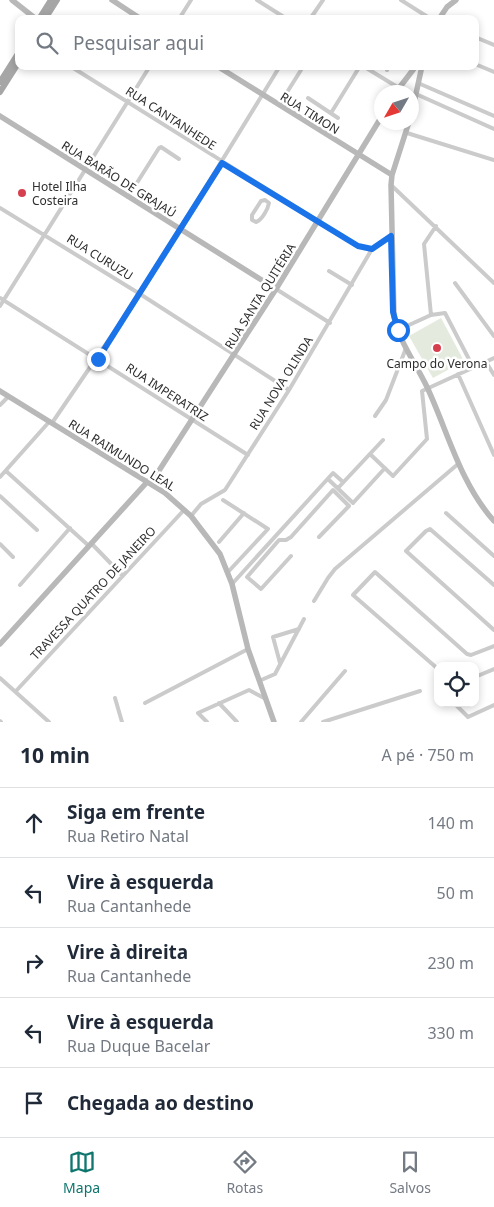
<!DOCTYPE html>
<html lang="pt">
<meta charset="utf-8">
<style>
body{margin:0;font-family:"Noto Sans",sans-serif;background:#f6f6f7;color:#1f2937}
.controls{position:absolute;right:15px;bottom:15px;display:grid;overflow:hidden;border-radius:10px;box-shadow:0 2px 8px #0003}
.controls button{width:45px;height:45px;display:grid;place-items:center;padding:0;border:0;border-bottom:1px solid #e0e1e3;background:#fff;color:#1f2937;font:25px sans-serif}
.compass{position:absolute;left:374px;top:85px;width:45px;height:45px;border-radius:50%;background:#fff;box-shadow:0 2px 8px #0003;rotate:231deg}
.stop{position:absolute;width:15px;height:15px;margin:-11px;border:4px solid #1a73e8;border-radius:50%;background:#fff}
.stop.end{background:#1a73e8;border-color:#fff;box-shadow:0 1px 5px #0008}
.list{margin:0;padding:0;list-style:none}
h2{display:flex;justify-content:space-between;align-items:center;height:65px;margin:0;padding:0 20px;font-size:21px}
h2 small{font-size:16px;font-weight:400;color:#747a83}
.list li{display:grid;grid-template-columns:32px 1fr auto;gap:15px;align-items:center;box-sizing:border-box;height:70px;padding:0 20px;border-top:1px solid #e0e1e3}
.list b{display:block;font-size:19px;white-space:nowrap}
.list p{margin:0;font-size:16px;white-space:nowrap;color:#747a83}
.list em{font-size:16px;font-style:normal;color:#747a83}
.icon{flex:none;width:28px;height:28px;fill:none;stroke:currentColor;stroke-width:2;stroke-linecap:round;stroke-linejoin:round}
.map{position:relative;flex:none;width:494px;height:722px;overflow:hidden}
.search{position:absolute;background:#fff;box-shadow:0 2px 8px #0003;left:15px;right:15px;top:15px;height:55px;display:flex;align-items:center;gap:12px;box-sizing:border-box;padding:0 18px;border-radius:10px;color:#747a83;font-size:19px}
.sheet{height:415px;background:#fff}
nav{display:flex;justify-content:space-around;align-items:center;box-sizing:border-box;height:70px;border-top:1px solid #e0e1e3;background:#fff;font-size:14px;color:#747a83}
nav a{display:grid;justify-items:center;gap:2px}
nav .on{color:#0f766e}
.map>svg:first-child{display:block}
</style>
<div class="map">
<svg width="494" height="722" viewBox="0 0 494 722">
<rect width="100%" height="100%" fill="#fff"/>
<!-- green -->
<path fill="#e4eadd" d="M 441,318 L 464,361 L 433,378 L 409,336 Z"/>
<g fill="none" stroke-linecap="round" stroke-linejoin="round">
<!-- street -->
<path stroke="#cbcbcb" stroke-width="4" d="M 257,0 L 287,19
M 401,0 L 431,19
M 179,19 L 191,0
M 310,19 L 323,0
M 475,37 L 494,45
M 475,64 L 494,72
M 70,66 L 358,246 L 372,249 L 391,236
M 363,66 L 399,88
M 387,70 L 389,66
M 418,83 L 494,116
M 416,94 L 494,129
M 308,98 L 338,118
M 279,105 L 301,70
M 331,113 L 360,66
M 407,133 L 494,160
M 391,185 L 494,283
M 128,197 L 159,148 L 161,147 L 179,159
M 265,200 L 269,203 C 268,209 262,220 256,222 L 252,220 L 252,215 L 261,201 Z
M 0,208 L 140,294 L 289,390
M 329,271 L 352,285
M 455,283 L 494,336
M 276,289 L 330,323
M 0,298 L 248,455
M 0,306 L 150,66
M 431,315 L 424,244 L 436,226
M 398,330 L 431,315 L 445,313 L 473,367
M 486,362 L 494,375
M 458,374 L 494,455
M 0,405 L 8,397
M 375,416 L 386,400 L 406,348
M 52,423 L 140,294 L 280,66
M 370,454 L 393,476 L 427,439 L 422,391 L 494,358
M 6,471 L 89,546
M 0,477 L 49,422
M 328,479 L 353,503 L 385,468
M 338,488 L 383,440
M 0,496 L 37,530
M 223,500 L 268,529 L 228,572
M 446,513 L 494,556
M 191,516 L 201,504 L 225,490 L 289,390 L 372,249
M 219,542 L 244,513
M 91,543 L 122,575
M 0,544 L 13,557
M 291,556 L 261,589 L 247,577 L 279,540 L 286,540 L 291,537 L 333,490 L 349,506 L 319,537
M 232,584 L 333,473 L 343,482
M 20,585 L 70,528
M 494,585 L 430,529 L 426,531 L 406,551 L 494,630
M 314,601 L 328,578 L 335,569 L 458,464
M 280,663 L 273,637 L 299,629
M 438,669 L 353,595 L 375,572 L 467,654 L 471,655 L 494,646
M 475,677 L 494,669
M 0,678 L 49,722
M 259,681 L 275,674 L 304,619
M 16,691 L 184,510
M 115,698 L 122,722
M 145,703 L 248,649
M 219,703 L 237,722
M 454,703 L 468,717 L 494,705
M 0,721 L 1,722
M 207,722 L 198,713 L 249,690 L 266,699
M 301,722 L 345,671
M 323,722 L 420,691"/>
<!-- secondary -->
<path stroke="#b8b8b8" stroke-width="5.5" d="M 12,0 L 36,19
M 112,0 L 141,19
M 439,19 L 447,7 L 456,0
M 217,66 L 392,175
M 396,92 L 416,66
M 412,112 L 422,66
M 0,116 L 276,289
M 409,122 L 392,175 L 391,185 L 394,317 C 399,341 416,364 427,387 C 448,432 460,483 494,521
M 0,391 L 165,493 L 191,516 L 220,554 L 232,584 L 248,649 L 274,722
M 151,483 L 276,289 L 382,116
M 0,644 L 148,481"/>
<!-- primary -->
<path stroke="#a6a6a6" stroke-width="6" d="M 39,19 L 51,0
M 45,19 L 57,0
M 0,82 L 19,52
M 0,92 L 19,62"/>
</g>
<g fill="none" stroke-linecap="round" stroke-linejoin="round">
<!-- route -->
<path stroke="#1a73e8" stroke-width="6" d="M 98,359 L 222,163 L 358,246 L 372,249 L 391,236 L 393,312 L 398,330"/>
</g>
<!-- markers -->
<g fill="#d6404e" stroke="#fff" stroke-width="2">
<circle cx="22" cy="193" r="5"/>
<circle cx="437" cy="348" r="5"/>
</g>
<g text-anchor="middle" dominant-baseline="central" stroke-width="5" stroke-linejoin="round" paint-order="stroke">
<!-- street labels -->
<g font-size="12" fill="#2e2e2e" stroke="#fff">
<text transform="translate(310 113) rotate(32)">RUA TIMON</text>
<text transform="translate(171 118) rotate(33)">RUA CANTANHEDE</text>
<text transform="translate(119 179) rotate(32)">RUA BARÃO DE GRAJAÚ</text>
<text transform="translate(100 257) rotate(32)">RUA CURUZU</text>
<text transform="translate(260 296) rotate(-58)">RUA SANTA QUITÉRIA</text>
<text transform="translate(281 383) rotate(-58)">RUA NOVA OLINDA</text>
<text transform="translate(167 392) rotate(33)">RUA IMPERATRIZ</text>
<text transform="translate(122 455) rotate(32)">RUA RAIMUNDO LEAL</text>
<text transform="translate(93 593) rotate(-47)">TRAVESSA QUATRO DE JANEIRO</text>
</g>
<!-- poi labels -->
<g font-size="12" fill="#2e2e2e" stroke="#fff" text-anchor="start">
<text x="32" y="186">Hotel Ilha<tspan x="32" dy="14">Costeira</tspan></text>
<text x="437" y="363" text-anchor="middle">Campo do Verona</text>
</g>
</g>
</svg>
<div class="controls">
<button><svg class="icon" aria-label="locate" viewBox="0 0 24 24"><circle cx="12" cy="12" r="6"/><path d="M12 2v4M12 18v4M2 12h4M18 12h4"/></svg></button>
</div>
<svg class="compass" viewBox="-18 -18 36 36"><path d="M0-13l5 13h-10z" fill="#e53935"/><path d="M0 13l5-13h-10z" fill="#747a83"/></svg>
<div class="stop" style="left:398px;top:330px"></div>
<div class="stop end" style="left:98px;top:359px"></div>
<div class="search"><svg class="icon" aria-label="search" viewBox="0 0 24 24"><circle cx="10" cy="10" r="6"/><path d="M15 15l6 6"/></svg>Pesquisar aqui</div>
</div>
<section class="sheet">
<h2>10 min<small>A pé · 750 m</small></h2>
<ul class="list">
<li><svg class="icon" aria-label="ahead" viewBox="0 0 24 24"><path d="M12 20V5M6 11l6-6 6 6"/></svg><div><b>Siga em frente</b><p>Rua Retiro Natal</p></div><em>140 m</em></li>
<li><svg class="icon" aria-label="left" viewBox="0 0 24 24"><path d="M17 20v-9H6M10 6l-5 5 5 5"/></svg><div><b>Vire à esquerda</b><p>Rua Cantanhede</p></div><em>50 m</em></li>
<li><svg class="icon" aria-label="right" viewBox="0 0 24 24"><path d="M7 20v-9h11M14 6l5 5-5 5"/></svg><div><b>Vire à direita</b><p>Rua Cantanhede</p></div><em>230 m</em></li>
<li><svg class="icon" aria-label="left" viewBox="0 0 24 24"><path d="M17 20v-9H6M10 6l-5 5 5 5"/></svg><div><b>Vire à esquerda</b><p>Rua Duque Bacelar</p></div><em>330 m</em></li>
<li><svg class="icon" aria-label="arrive" viewBox="0 0 24 24"><path d="M6 21V4h12l-3 4 3 4H6"/></svg><div><b>Chegada ao destino</b></div></li>
</ul>
</section>
<nav>
<a class="on"><svg class="icon" aria-label="map" viewBox="0 0 24 24"><path d="M3 6l6-2 6 2 6-2v14l-6 2-6-2-6 2zM9 4v14M15 6v14"/></svg>Mapa</a>
<a><svg class="icon" aria-label="directions" viewBox="0 0 24 24"><path d="M12 3l9 9-9 9-9-9zM9 14v-3h6M13 9l2 2-2 2"/></svg>Rotas</a>
<a><svg class="icon" aria-label="saved" viewBox="0 0 24 24"><path d="M7 4h10v16l-5-4-5 4z"/></svg>Salvos</a>
</nav>
